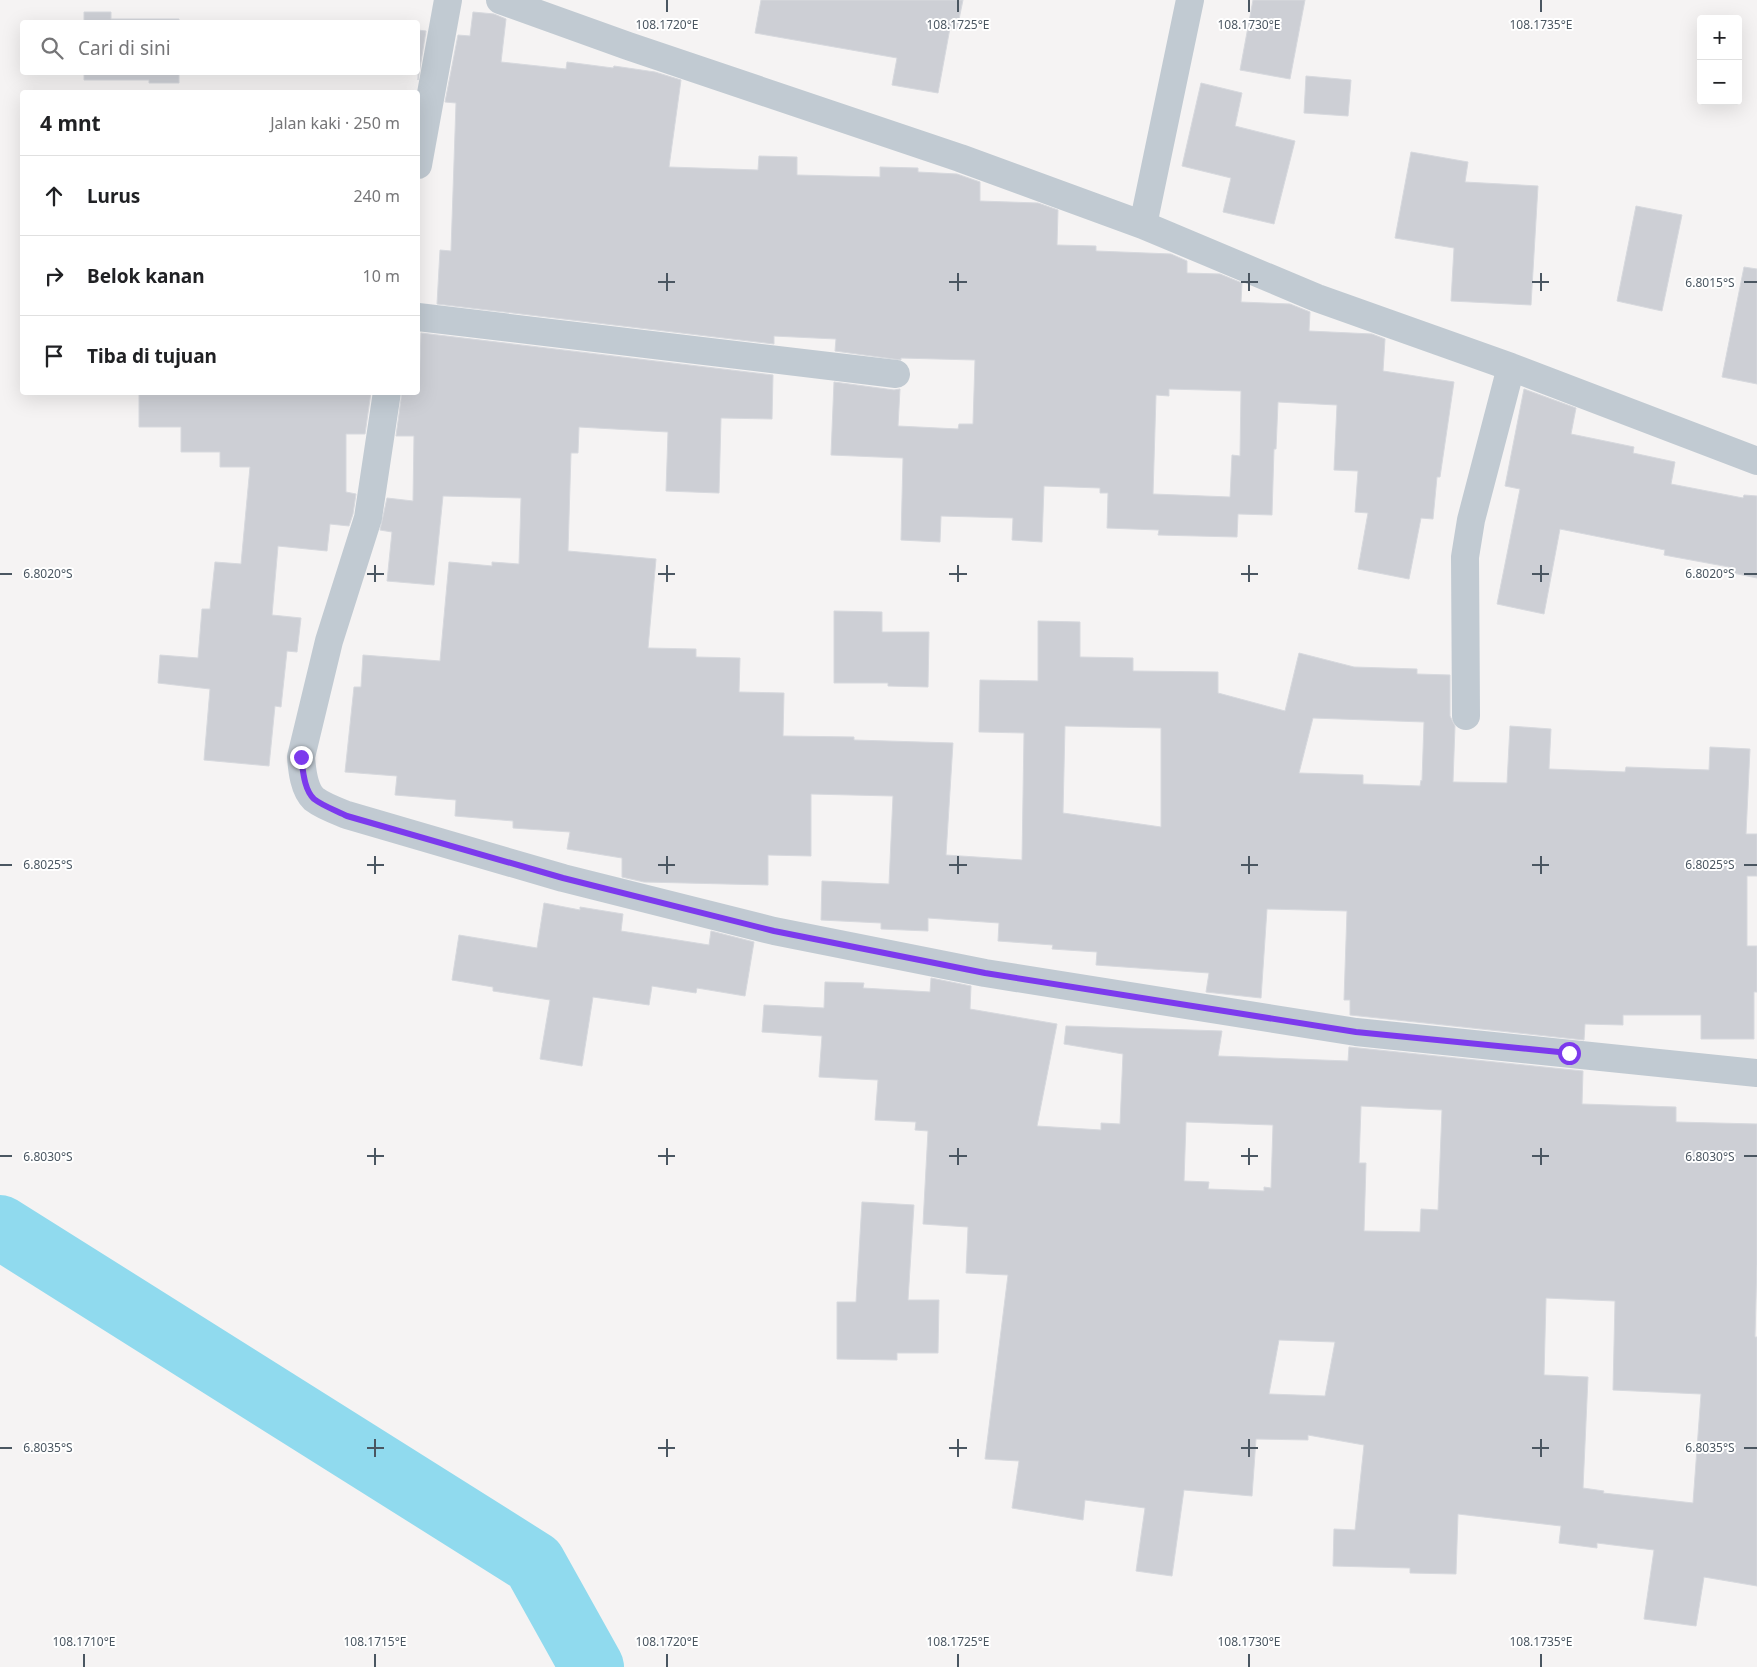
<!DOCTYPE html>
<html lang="id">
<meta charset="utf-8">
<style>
body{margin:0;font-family:"Noto Sans",sans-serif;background:#f2f2f2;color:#202124}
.controls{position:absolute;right:15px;top:15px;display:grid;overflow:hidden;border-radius:5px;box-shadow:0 5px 20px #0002}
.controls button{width:45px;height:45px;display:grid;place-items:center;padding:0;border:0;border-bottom:1px solid #e0e0e0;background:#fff;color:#202124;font:25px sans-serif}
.stop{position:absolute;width:15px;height:15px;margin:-11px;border:4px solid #7c3aed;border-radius:50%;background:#fff}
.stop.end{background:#7c3aed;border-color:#fff;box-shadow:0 1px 5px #0008}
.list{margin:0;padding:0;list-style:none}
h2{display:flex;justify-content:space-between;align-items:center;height:65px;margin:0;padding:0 20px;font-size:21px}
h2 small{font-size:16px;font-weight:400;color:#757577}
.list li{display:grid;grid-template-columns:32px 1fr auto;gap:15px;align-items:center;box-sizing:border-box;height:80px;padding:0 20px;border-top:1px solid #e0e0e0}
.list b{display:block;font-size:19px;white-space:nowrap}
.list em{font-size:16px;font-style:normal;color:#757577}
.icon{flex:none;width:28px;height:28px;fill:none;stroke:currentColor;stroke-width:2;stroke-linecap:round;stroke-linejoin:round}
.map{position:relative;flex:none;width:1757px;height:1667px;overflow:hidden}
.search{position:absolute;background:#fff;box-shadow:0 5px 20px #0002;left:20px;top:20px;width:400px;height:55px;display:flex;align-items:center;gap:12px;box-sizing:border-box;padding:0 18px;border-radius:5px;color:#757577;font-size:19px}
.panel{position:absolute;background:#fff;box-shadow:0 5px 20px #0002;left:20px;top:90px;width:400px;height:305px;border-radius:5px}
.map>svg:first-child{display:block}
</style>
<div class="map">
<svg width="1757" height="1667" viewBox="0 0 1757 1667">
<rect width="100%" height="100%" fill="#f5f3f3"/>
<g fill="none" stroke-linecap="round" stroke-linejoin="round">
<!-- river -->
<path stroke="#90daee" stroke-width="64" d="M 0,1227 L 534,1563 L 592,1667"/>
</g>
<!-- building -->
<path fill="#cdcfd5" stroke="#d7d9de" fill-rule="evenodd" d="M 761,0 L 963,0 L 957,29 L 950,28 L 938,93 L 892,85 L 897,58 L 755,33 Z
M 1253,0 L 1305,0 L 1290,79 L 1240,70 Z
M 84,12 L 111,12 L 111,19 L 179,19 L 179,22 L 84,22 Z
M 473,12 L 494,14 L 506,19 L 501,62 L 566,69 L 567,62 L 613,68 L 614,66 L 655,72 L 681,80 L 669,167 L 758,170 L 759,156 L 797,157 L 797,175 L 880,177 L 880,167 L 918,168 L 918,172 L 957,174 L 980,182 L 980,201 L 1038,203 L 1058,210 L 1057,245 L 1096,246 L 1096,251 L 1171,254 L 1187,261 L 1187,273 L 1220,274 L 1242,283 L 1241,302 L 1290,304 L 1310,312 L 1309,331 L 1372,334 L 1385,339 L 1383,371 L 1454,382 L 1440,477 L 1437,477 L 1433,519 L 1421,518 L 1409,579 L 1358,569 L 1368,513 L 1355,512 L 1358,471 L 1334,470 L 1337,405 L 1278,402 L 1276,449 L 1274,449 L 1272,515 L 1238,514 L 1237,537 L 1158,535 L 1159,530 L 1107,528 L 1108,493 L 1100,493 L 1100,488 L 1044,486 L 1042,542 L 1012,540 L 1013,518 L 941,516 L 940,542 L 901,540 L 903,458 L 831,455 L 834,382 L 894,390 L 900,389 L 898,426 L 958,429 L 959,424 L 973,424 L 975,360 L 901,358 L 901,360 L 835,351 L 836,339 L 774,336 L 774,344 L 437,304 L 440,250 L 451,251 L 456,103 L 445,102 L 458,35 L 470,36 ZM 1169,389 L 1241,391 L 1240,456 L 1232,455 L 1230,497 L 1153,494 L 1156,395 L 1169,396 Z
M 418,30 L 426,31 L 418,80 Z
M 84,72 L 179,72 L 179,83 L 149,83 L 149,80 L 84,80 Z
M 1306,76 L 1351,80 L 1348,116 L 1304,113 Z
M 1201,83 L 1242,93 L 1235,126 L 1295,141 L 1274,224 L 1223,212 L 1231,178 L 1182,166 Z
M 1411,152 L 1468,162 L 1465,182 L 1538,186 L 1531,305 L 1451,301 L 1454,248 L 1395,238 Z
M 1636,206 L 1682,215 L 1662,311 L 1617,301 Z
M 1744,267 L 1757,269 L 1757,384 L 1722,377 Z
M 421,333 L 773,375 L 772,419 L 721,418 L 719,493 L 666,491 L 668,432 L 579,427 L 578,453 L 571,453 L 568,551 L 656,559 L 648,648 L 696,649 L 696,657 L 740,658 L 739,692 L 784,693 L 783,736 L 854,737 L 854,740 L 953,743 L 946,855 L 1022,860 L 1024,733 L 979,732 L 980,680 L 1038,681 L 1038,621 L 1080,622 L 1080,657 L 1133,658 L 1133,671 L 1218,672 L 1218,693 L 1285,711 L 1299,653 L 1354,667 L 1417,669 L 1417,674 L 1450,675 L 1450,716 L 1455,726 L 1453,782 L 1507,783 L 1510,726 L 1551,729 L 1549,769 L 1625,772 L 1626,767 L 1709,770 L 1710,747 L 1750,749 L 1746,834 L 1757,834 L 1757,876 L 1747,876 L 1747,946 L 1757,946 L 1757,992 L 1754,992 L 1754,1039 L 1701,1039 L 1701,1015 L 1623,1015 L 1623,1025 L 1585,1024 L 1584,1040 L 1350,1015 L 1350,1000 L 1344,1000 L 1347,911 L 1267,909 L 1261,998 L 1206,992 L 1209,973 L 1096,965 L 1097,952 L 1052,949 L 1053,945 L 998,941 L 999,923 L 928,918 L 928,931 L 881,929 L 881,923 L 821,920 L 822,881 L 889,884 L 893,796 L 811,794 L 811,856 L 768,855 L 768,885 L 644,882 L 622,877 L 622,858 L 567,849 L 570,832 L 513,828 L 513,821 L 455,816 L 456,800 L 395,795 L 397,776 L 345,772 L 354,687 L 361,687 L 363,655 L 440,661 L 449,562 L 492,566 L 492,562 L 519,564 L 521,498 L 443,496 L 434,585 L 387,581 L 392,532 L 380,530 L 387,498 L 413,501 L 414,436 L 396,436 L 402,392 L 419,392 ZM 1313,718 L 1424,722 L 1422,781 L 1421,780 L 1420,786 L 1363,784 L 1363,775 L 1299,773 ZM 1065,726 L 1161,728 L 1161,827 L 1063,813 Z
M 1524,389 L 1576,408 L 1571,434 L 1634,447 L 1633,453 L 1675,462 L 1671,484 L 1743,498 L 1744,495 L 1757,496 L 1757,578 L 1728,572 L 1729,567 L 1664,555 L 1665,550 L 1560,529 L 1544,614 L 1497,604 L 1520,489 L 1505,486 Z
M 139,392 L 371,392 L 365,434 L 346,434 L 346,492 L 356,494 L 353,514 L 349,526 L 330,524 L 327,551 L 278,546 L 272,615 L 301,618 L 297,652 L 287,651 L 281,707 L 275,706 L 269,766 L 204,760 L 210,689 L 158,683 L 160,655 L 198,658 L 202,609 L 210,609 L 215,562 L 241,564 L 250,467 L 220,467 L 220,452 L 181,452 L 181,427 L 139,427 Z
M 834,611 L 882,612 L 882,632 L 929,632 L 928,687 L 888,686 L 888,683 L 834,683 Z
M 544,903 L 580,910 L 580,907 L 623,914 L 621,931 L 709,945 L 711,931 L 754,942 L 745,996 L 697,988 L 696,993 L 652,986 L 649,1005 L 593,997 L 582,1066 L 540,1059 L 550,1000 L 493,991 L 493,987 L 452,980 L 459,935 L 537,948 Z
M 931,978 L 971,986 L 970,1009 L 1057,1024 L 1037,1126 L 1101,1130 L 1101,1123 L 1120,1124 L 1123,1054 L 1064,1044 L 1066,1026 L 1222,1031 L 1218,1056 L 1348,1061 L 1349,1047 L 1583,1071 L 1582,1104 L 1676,1107 L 1676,1122 L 1757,1124 L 1757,1263 L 1755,1337 L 1757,1337 L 1757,1586 L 1704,1577 L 1696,1626 L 1644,1619 L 1654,1550 L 1597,1543 L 1597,1548 L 1559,1543 L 1561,1526 L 1458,1514 L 1456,1574 L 1410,1573 L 1410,1568 L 1333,1566 L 1334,1529 L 1355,1530 L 1364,1445 L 1308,1435 L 1308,1440 L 1256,1439 L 1252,1496 L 1184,1490 L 1172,1576 L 1136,1571 L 1145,1508 L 1085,1500 L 1083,1520 L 1012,1508 L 1019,1461 L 985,1459 L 1008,1275 L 966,1273 L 968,1227 L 923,1224 L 928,1131 L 915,1130 L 916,1122 L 875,1120 L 878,1080 L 819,1077 L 822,1036 L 762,1032 L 764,1005 L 824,1008 L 825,982 L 864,983 L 863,988 L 930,992 ZM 1361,1106 L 1442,1110 L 1438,1210 L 1421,1209 L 1420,1232 L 1364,1231 L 1366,1163 L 1359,1163 ZM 1186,1122 L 1273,1125 L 1271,1188 L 1264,1187 L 1264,1191 L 1208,1189 L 1209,1182 L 1184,1181 ZM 1546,1298 L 1615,1301 L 1613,1390 L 1701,1394 L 1693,1503 L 1603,1493 L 1604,1491 L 1583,1488 L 1588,1377 L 1544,1375 ZM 1279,1340 L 1335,1342 L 1325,1396 L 1269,1394 Z
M 862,1202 L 914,1205 L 908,1300 L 939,1300 L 938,1353 L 897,1353 L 897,1360 L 837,1359 L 837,1302 L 856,1302 Z"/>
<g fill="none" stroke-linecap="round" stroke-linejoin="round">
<!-- minor -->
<path stroke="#c1cad2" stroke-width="28" d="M 500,0 L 628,46 L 960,158 L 1143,225 L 1317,298 L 1511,367 L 1757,461
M 418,165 L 448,0
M 1143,225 L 1190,0
M 418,317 L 896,374
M 387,392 L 368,518 L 329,641 L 301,757 C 302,770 304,790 314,799 C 323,806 337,811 347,815 L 563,878 L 774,931 L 985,973 L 1356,1032 L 1757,1073
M 1466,716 L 1465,557 L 1471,520 L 1511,367"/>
</g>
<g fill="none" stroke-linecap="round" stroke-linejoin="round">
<!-- route -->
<path stroke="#7c3aed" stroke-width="6" d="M 301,757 C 303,770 304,790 314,799 C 323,806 337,811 347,816 L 563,878 L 774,931 L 985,973 L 1356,1032 L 1569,1053"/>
</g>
<!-- ticks -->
<path fill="none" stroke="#4a5661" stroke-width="2" d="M 667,0 L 667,12M 958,0 L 958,12M 1249,0 L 1249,12M 1541,0 L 1541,12M 667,273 L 667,291M 958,273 L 958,291M 1249,273 L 1249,291M 1541,273 L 1541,291M 658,282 L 675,282M 949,282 L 967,282M 1241,282 L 1258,282M 1532,282 L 1549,282M 1744,282 L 1757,282M 375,565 L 375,582M 667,565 L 667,582M 958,565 L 958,582M 1249,565 L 1249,582M 1541,565 L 1541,582M 0,574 L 12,574M 367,574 L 384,574M 658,574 L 675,574M 949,574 L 967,574M 1241,574 L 1258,574M 1532,574 L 1549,574M 1744,574 L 1757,574M 375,856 L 375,874M 667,856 L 667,874M 958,856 L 958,874M 1249,856 L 1249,874M 1541,856 L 1541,874M 0,865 L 12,865M 367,865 L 384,865M 658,865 L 675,865M 949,865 L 967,865M 1241,865 L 1258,865M 1532,865 L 1549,865M 1744,865 L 1757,865M 375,1148 L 375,1165M 667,1148 L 667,1165M 958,1148 L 958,1165M 1249,1148 L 1249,1165M 1541,1148 L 1541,1165M 0,1156 L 12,1156M 367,1156 L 384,1156M 658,1156 L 675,1156M 949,1156 L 967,1156M 1241,1156 L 1258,1156M 1532,1156 L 1549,1156M 1744,1156 L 1757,1156M 375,1439 L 375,1457M 667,1439 L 667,1457M 958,1439 L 958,1457M 1249,1439 L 1249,1457M 1541,1439 L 1541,1457M 0,1448 L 12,1448M 367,1448 L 384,1448M 658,1448 L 675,1448M 949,1448 L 967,1448M 1241,1448 L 1258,1448M 1532,1448 L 1549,1448M 1744,1448 L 1757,1448M 84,1654 L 84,1667M 375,1654 L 375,1667M 667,1654 L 667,1667M 958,1654 L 958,1667M 1249,1654 L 1249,1667M 1541,1654 L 1541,1667"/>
<g font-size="12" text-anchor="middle" fill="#4a5661" stroke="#fff" stroke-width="4" stroke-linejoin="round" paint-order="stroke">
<text x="667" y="29">108.1720°E</text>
<text x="958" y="29">108.1725°E</text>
<text x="1249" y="29">108.1730°E</text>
<text x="1541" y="29">108.1735°E</text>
<text x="1710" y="287">6.8015°S</text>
<text x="48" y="578">6.8020°S</text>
<text x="1710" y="578">6.8020°S</text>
<text x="48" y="869">6.8025°S</text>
<text x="1710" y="869">6.8025°S</text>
<text x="48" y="1161">6.8030°S</text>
<text x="1710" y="1161">6.8030°S</text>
<text x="48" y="1452">6.8035°S</text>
<text x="1710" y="1452">6.8035°S</text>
<text x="84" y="1646">108.1710°E</text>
<text x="375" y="1646">108.1715°E</text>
<text x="667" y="1646">108.1720°E</text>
<text x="958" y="1646">108.1725°E</text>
<text x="1249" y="1646">108.1730°E</text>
<text x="1541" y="1646">108.1735°E</text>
</g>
</svg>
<div class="controls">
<button>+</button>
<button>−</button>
</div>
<div class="stop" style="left:1569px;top:1053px"></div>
<div class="stop end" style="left:301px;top:757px"></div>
<div class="search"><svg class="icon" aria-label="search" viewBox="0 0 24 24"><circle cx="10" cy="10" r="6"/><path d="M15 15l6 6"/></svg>Cari di sini</div>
<section class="panel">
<h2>4 mnt<small>Jalan kaki · 250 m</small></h2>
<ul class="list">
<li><svg class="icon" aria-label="ahead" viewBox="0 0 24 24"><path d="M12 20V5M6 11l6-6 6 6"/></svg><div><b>Lurus</b></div><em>240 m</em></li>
<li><svg class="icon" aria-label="right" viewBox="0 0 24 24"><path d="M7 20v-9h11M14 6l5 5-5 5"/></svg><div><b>Belok kanan</b></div><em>10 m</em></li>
<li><svg class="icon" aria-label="arrive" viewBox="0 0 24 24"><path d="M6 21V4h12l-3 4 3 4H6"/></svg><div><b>Tiba di tujuan</b></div></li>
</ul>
</section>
</div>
